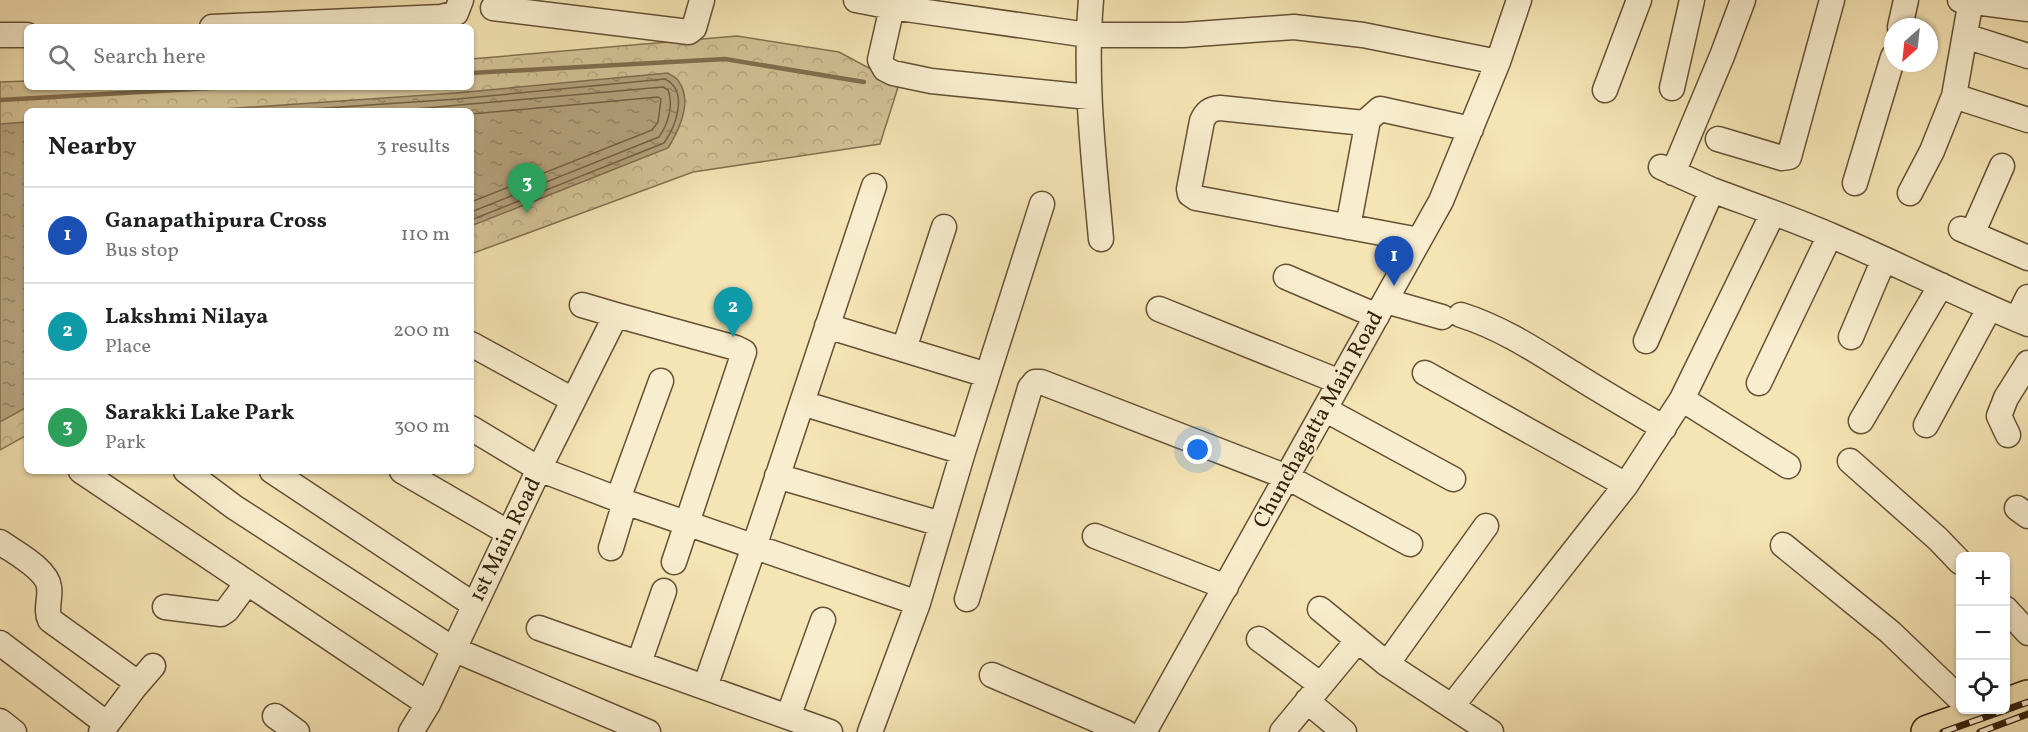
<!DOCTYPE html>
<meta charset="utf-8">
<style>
body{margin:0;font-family:Vollkorn,serif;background:#f2f2f2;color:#202124}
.controls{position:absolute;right:18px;bottom:18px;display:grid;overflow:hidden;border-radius:9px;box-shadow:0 2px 4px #0004}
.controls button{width:54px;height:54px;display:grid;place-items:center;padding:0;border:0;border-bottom:2px solid #e0e0e0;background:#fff;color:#202124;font:30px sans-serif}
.compass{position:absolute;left:1884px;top:18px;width:54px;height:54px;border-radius:50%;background:#fff;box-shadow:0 2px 4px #0004;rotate:207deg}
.you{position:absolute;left:1198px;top:450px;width:21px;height:21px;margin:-15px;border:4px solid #fff;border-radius:50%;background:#1a73e8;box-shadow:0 0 0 9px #1a73e833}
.badge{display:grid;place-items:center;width:39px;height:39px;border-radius:50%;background:#8f2418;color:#fff;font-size:20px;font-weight:700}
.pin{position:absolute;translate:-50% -50px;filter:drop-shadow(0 2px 3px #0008)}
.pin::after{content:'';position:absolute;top:32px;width:21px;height:18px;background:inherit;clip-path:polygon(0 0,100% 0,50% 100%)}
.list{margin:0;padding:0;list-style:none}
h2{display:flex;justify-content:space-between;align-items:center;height:78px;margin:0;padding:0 24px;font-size:26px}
h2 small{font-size:20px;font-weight:400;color:#757577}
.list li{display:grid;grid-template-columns:39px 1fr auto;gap:18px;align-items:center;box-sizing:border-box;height:96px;padding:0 24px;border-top:2px solid #e0e0e0}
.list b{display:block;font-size:22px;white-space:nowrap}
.list p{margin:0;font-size:20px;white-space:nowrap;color:#757577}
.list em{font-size:20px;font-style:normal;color:#757577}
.icon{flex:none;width:33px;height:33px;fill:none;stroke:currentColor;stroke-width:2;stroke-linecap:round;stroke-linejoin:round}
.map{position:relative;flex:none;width:2028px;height:732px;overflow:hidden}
.search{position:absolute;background:#fff;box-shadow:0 2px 4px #0004;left:24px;top:24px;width:450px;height:66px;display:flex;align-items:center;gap:15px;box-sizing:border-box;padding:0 21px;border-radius:9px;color:#757577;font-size:22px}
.panel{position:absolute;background:#fff;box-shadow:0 2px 4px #0004;left:24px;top:108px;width:450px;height:366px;border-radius:9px}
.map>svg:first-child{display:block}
</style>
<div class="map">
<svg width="2028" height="732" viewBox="0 0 2028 732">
<defs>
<pattern id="forest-crowns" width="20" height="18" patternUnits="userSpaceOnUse" patternTransform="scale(1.5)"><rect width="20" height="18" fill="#d4c397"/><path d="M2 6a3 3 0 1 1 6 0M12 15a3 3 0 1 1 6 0" fill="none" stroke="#b7a781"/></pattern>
<pattern id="water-ripples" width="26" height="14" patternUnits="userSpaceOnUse" patternTransform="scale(1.5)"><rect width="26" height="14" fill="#b4a17b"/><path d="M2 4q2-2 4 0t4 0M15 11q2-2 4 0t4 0" fill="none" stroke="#938363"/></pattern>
</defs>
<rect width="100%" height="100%" fill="#f5e4b4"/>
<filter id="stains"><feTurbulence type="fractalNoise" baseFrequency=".00333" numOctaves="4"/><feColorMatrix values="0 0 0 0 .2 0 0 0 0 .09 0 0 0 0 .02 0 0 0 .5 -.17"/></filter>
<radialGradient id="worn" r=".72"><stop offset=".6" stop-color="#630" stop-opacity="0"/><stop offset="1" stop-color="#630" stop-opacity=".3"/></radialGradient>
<!-- forest -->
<path fill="url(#forest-crowns)" stroke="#847251" stroke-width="1.5" d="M 737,36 L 839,52 L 899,84 L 880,144 L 693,172 L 471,254 L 471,111 L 27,111 L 27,435 L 0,450 L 0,82 L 27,81 L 27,87 L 471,87 L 471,59 Z"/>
<!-- water -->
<path fill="url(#water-ripples)" stroke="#816d4e" stroke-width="1.5" d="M 668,73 C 672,76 677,78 679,82 C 693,102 679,130 668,148 L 471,226 L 471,111 L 194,111 L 456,93 Z
M 27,122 L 27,407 L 0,422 L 0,124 Z"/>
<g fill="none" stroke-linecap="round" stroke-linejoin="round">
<!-- shore -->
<path stroke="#746043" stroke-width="1.5" d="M 282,111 L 457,99 L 665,79 C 689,91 676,126 664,143 L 471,220
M 392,111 L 663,87 L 668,90 C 674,105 668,124 659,137 L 471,212
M 471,114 L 658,97 L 661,99 L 658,122 L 652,130 L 471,202"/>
<!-- stream -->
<path stroke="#816d4e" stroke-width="4.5" d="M 471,73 L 725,59 L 864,82
M 0,100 L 229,87"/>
<defs>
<path id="minor" d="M 856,0 L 892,7 L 880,60 L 885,69 L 893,73 L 931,81 L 1089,97
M 893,0 L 892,7 L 1088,35 L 1183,35 L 1294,27 L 1363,35 L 1498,62
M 1091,0 C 1084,80 1094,160 1101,239
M 1960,0 L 2028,9
M 493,8 L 689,32 L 694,28 L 702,0
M 212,27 L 441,17 L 456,13 L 461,0
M 1900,27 L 1906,0
M 0,35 L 27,35
M 1965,36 L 2028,56
M 1672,88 L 1692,0
M 1605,90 L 1639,0
M 1954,96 L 2028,120
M 1718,139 L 1782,158 L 1789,157 L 1832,0
M 1661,167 L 1712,190
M 1673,173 L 1722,56 L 1743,0
M 1855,183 L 1893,57
M 1910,193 L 1932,151 L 1954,96 L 1971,0
M 1348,227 L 1368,120
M 1961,229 L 2028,258
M 1972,234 L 2002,166
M 1419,240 L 1196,198 L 1190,194 L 1189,189 L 1202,121 C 1206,112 1210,109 1220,108 L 1364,123 L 1380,109 L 1471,129
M 1286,277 L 1377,316
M 1386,301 L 1442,317
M 1159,309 L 1340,382
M 616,315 L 736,348 L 744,352 L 674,562
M 1461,315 C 1502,328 1535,350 1572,373 C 1602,392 1633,410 1664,428
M 2017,319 L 2028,297
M 827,326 L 987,375
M 1851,337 L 1884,259
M 1646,341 L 1712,190 C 1752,205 1793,219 1832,236 C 1898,264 1962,297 2028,324
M 471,344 L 573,400
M 904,349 L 944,227
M 1425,373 L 1626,485 L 1682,399 L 1773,213
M 1759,383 L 1830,235
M 1682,399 L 1788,466
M 802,403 L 963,452
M 1326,410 L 1453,479
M 1861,421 L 1941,285
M 1926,425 L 1989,309
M 471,428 L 539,469 L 625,502 L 918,603
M 2008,435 L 1999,416 L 2006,398 L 2028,363
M 1850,461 L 1938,539 L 1960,562
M 81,471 L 428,704
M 186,471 L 234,507 L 453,649 L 648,732
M 272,471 L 474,605
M 402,471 L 509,533
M 777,476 L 941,524
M 618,499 L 661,381
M 2017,508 L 2028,516
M 1095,536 L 1226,587
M 0,542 C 14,552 47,569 49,587 C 51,598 45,609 50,620 L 132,679 L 135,683 L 134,688 L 101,732
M 1783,545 L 1890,632 L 1960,699
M 611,548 L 625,502
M 967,599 L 1030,388 L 1035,382 L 1041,382 L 1287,477 L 1410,544
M 165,607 L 221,614 L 227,610 L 247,583
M 1320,609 L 1387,664 L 1491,732
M 2006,609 L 2028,633
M 539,628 L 830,732
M 1259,639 L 1321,685
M 0,643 L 107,724
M 639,663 L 664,591
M 1387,664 L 1486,526
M 992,675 L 1125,732
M 705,687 L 754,547 L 874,186
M 134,688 L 153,666
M 1307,701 L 1344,732
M 1452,706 L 1626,485
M 275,716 L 297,732
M 788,717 L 823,620
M 0,721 L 14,732
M 411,732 L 428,704 L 539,469 L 616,315 L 582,305
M 870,732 L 918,603 L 963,452 L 1042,204
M 1144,732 L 1441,201 L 1498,62 L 1519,0
M 1282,732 L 1358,640"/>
<path id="highway" d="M 2006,705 L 2028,697
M 1928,732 L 1991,710
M 2003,732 L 2028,722"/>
</defs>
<!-- minor casing -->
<use href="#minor" stroke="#655135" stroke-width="27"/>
<!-- highway casing -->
<use href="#highway" stroke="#35200b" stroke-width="36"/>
<!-- minor -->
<use href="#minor" stroke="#f8edce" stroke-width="24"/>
<!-- highway -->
<use href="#highway" stroke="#f5e4b4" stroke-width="33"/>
<defs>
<path id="rail" d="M 1943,732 L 2028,702
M 1980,732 L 2028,714"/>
</defs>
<!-- rail casing -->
<use href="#rail" stroke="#35200b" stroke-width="7"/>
<!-- rail -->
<use href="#rail" stroke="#f8edce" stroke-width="4.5" stroke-dasharray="14" stroke-linecap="butt"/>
</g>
<g text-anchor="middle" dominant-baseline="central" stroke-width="4.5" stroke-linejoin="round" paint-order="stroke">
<!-- street labels -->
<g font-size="22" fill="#35200b" stroke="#f8edce">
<text transform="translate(1319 420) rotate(-61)">Chunchagatta Main Road</text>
<text transform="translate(506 540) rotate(-64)">1st Main Road</text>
</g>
</g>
<rect width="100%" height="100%" filter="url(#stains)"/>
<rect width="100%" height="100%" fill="url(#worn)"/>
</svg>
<div class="controls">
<button>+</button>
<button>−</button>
<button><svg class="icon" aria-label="locate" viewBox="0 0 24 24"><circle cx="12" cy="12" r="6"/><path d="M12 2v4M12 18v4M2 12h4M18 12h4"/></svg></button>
</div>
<svg class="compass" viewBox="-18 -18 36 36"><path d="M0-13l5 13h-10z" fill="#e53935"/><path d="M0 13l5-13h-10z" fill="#757577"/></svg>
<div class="you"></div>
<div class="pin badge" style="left:1394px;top:286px;background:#1a4fb4">1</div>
<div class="pin badge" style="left:733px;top:337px;background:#0f9aa8">2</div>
<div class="pin badge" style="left:527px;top:213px;background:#2e9e5b">3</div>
<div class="search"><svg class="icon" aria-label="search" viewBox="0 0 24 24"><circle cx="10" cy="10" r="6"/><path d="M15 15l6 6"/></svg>Search here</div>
<section class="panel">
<h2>Nearby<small>3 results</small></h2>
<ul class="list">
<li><span class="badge" style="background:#1a4fb4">1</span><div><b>Ganapathipura Cross</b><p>Bus stop</p></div><em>110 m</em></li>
<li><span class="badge" style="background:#0f9aa8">2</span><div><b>Lakshmi Nilaya</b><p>Place</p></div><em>200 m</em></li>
<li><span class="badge" style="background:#2e9e5b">3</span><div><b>Sarakki Lake Park</b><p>Park</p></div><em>300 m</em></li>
</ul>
</section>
</div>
